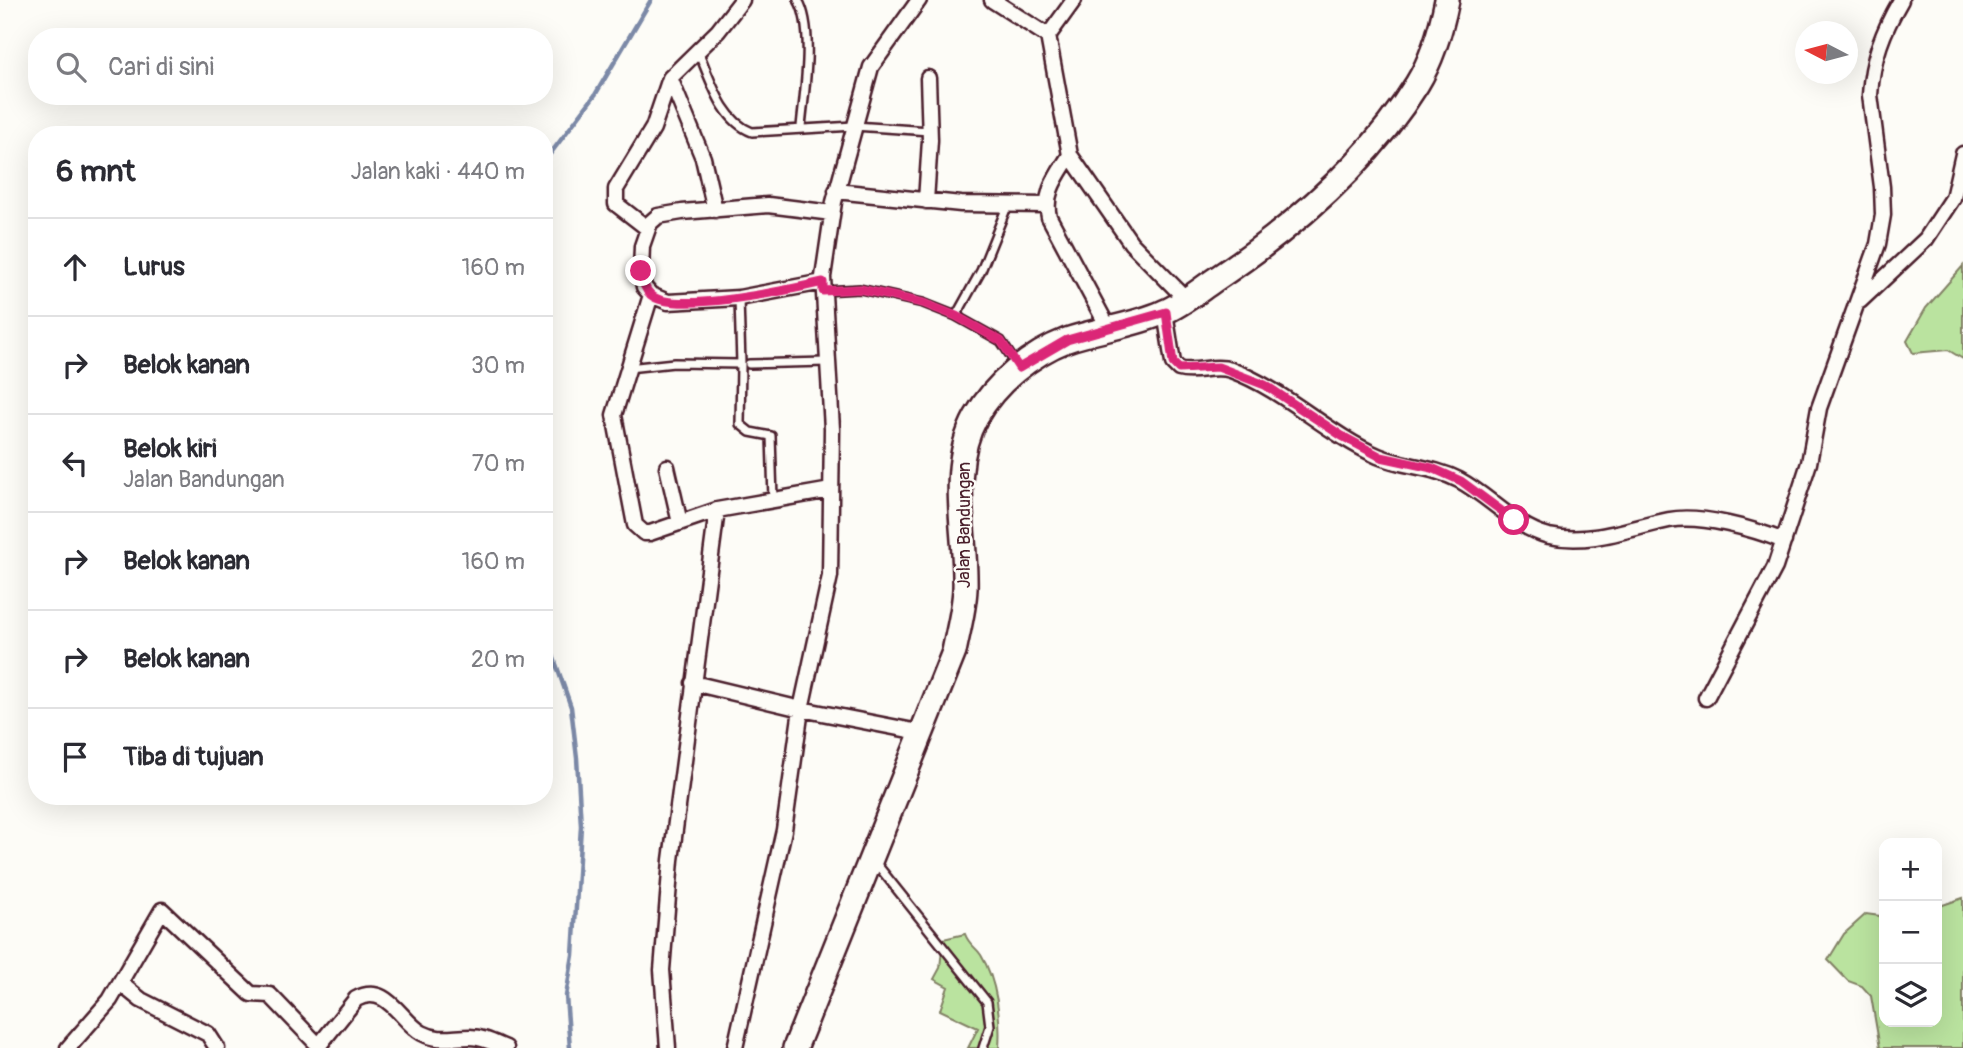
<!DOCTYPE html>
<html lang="id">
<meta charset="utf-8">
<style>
body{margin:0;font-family:Pangolin,sans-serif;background:#f7f7f7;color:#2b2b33}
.controls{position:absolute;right:21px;bottom:21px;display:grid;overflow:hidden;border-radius:14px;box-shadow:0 7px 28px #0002}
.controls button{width:63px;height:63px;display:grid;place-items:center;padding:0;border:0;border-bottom:2px solid #e1e1e2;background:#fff;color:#2b2b33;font:35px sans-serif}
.compass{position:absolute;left:1795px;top:21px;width:63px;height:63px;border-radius:50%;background:#fff;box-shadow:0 7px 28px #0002;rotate:276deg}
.stop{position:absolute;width:21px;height:21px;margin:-16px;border:5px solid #db2777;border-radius:50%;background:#fff}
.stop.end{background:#db2777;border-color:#fff;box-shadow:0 2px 7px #0008}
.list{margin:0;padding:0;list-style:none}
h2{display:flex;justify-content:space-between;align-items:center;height:91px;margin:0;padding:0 28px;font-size:30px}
h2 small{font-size:23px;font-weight:400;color:#7c7c81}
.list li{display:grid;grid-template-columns:46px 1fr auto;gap:21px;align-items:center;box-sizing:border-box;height:98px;padding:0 28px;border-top:2px solid #e1e1e2}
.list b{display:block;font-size:26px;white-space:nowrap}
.list p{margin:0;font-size:23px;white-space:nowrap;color:#7c7c81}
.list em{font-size:23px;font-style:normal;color:#7c7c81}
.icon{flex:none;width:38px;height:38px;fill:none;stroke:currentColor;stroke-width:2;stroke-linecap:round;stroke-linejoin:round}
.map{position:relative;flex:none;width:1963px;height:1048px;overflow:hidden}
.search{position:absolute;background:#fff;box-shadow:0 7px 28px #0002;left:28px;top:28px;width:525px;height:77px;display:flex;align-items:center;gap:18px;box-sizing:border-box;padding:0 24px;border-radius:28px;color:#7c7c81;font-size:26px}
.panel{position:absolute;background:#fff;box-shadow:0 7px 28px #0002;left:28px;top:126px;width:525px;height:679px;border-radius:28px}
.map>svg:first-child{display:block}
</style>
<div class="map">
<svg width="1963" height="1048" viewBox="0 0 1963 1048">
<rect width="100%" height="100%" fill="#fdfcf7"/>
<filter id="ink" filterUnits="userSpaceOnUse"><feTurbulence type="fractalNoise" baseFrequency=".0143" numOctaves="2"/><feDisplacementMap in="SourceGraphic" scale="14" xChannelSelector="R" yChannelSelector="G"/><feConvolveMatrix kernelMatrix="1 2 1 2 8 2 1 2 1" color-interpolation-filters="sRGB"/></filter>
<g filter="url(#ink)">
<!-- green -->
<path fill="#bae39f" stroke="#828165" stroke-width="2" d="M 1963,266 L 1963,359 L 1948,350 L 1913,353 L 1907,341 L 1926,308 Z
M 1963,898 L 1963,1048 L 1880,1048 L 1871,996 L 1862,986 L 1848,981 L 1828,960 L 1844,934 L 1866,914 L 1880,916 L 1884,924 L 1884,1022 L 1937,1022 L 1937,907 Z
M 965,934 C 969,945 975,946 981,955 C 997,981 1001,1018 999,1048 L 968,1048 L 978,1028 L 940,1010 L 948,987 L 934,979 L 940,968 L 943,939 Z"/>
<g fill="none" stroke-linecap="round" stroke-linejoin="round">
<!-- stream -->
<path stroke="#7b89a7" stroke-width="4.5" d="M 544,162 L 595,95 L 651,0
M 544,630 L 571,707 L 577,758 L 581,826 L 573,955 L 566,996 L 570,1048"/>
<defs>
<path id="lane" d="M 798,0 C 815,28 804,94 801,127
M 698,51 C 711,80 721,120 752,132 L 854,126 L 930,131
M 824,291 L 860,289 L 923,303 L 956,316 L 1001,341 L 1016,364
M 739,299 L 741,364
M 956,316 L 981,271 L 1008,204
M 749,364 L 827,362
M 628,368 L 674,363 L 741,364 L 740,424 L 750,432 L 771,436 L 773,499
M 875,862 L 987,1002 L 990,1026 L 983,1048"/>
<path id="street" d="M 992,0 L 1048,36 L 1070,155 L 1131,243 L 1186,299
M 1048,36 L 1074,0
M 1070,155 C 1058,175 1043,192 1049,217 L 1109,329
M 836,191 L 961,204 L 1046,205
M 926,201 L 930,140 L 928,78
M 715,210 L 703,158 L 670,78 L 718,31 L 742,0
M 647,228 L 616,204 L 616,189 L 653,128 L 670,78
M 823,282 L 739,298 L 668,302 L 651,295 L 644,287 L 641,271 L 642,246 L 650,223 L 658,216 L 682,212 L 768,205 L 832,213
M 651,295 L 614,415 L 635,525 L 644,533 L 650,533 L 717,510
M 1860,301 L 1926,239 L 1953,198 L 1963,154
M 1165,312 L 1173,363 L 1179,369 C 1196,374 1213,364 1231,370 C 1285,390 1326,433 1378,456 C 1404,467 1432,466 1459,480 C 1491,497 1514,527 1549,536 C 1591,545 1630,528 1669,520 C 1701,514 1754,529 1784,541
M 667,467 L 680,523
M 693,683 L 801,709 L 924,733
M 1706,698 L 1775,567 L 1809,463 L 1819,408 L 1878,244 L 1883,215 L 1882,187 L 1870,95 C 1872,59 1883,31 1901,0
M 120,983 L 141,1000 L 208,1034 L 217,1048
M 68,1048 L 110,1000 L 162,910 L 251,994 L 270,995 L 319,1046
M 317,1048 L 356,999 C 387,982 400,1021 422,1033 C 439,1042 452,1037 470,1037 C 483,1037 494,1043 506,1048
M 668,1048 L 662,970 L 671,860 L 717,510 L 831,490
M 735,1048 L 784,830 L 801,709 L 830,576 L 832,429 L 823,277 L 834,202 L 871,67 L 919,0"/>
<path id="primary" d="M 795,1048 L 954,652 C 958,631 964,610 965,589 C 967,533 947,469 976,417 C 995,383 1031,354 1067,340 C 1099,329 1133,326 1164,312 C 1181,305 1197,292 1213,281 C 1290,230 1368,163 1417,84 C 1433,58 1441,30 1447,0"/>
</defs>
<!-- lane casing -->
<use href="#lane" stroke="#4a1f2b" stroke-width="12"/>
<!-- street casing -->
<use href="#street" stroke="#4a1f2b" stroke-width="19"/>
<!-- primary casing -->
<use href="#primary" stroke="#4a1f2b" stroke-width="28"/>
<!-- lane -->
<use href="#lane" stroke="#fdfcf7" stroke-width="7"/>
<!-- street -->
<use href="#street" stroke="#fdfcf7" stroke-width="14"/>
<!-- primary -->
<use href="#primary" stroke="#fdfcf7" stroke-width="23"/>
</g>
</g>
<g fill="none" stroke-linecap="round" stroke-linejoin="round" filter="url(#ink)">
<!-- route -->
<path stroke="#db2777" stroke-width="9" d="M 641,271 C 642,280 644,289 651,295 C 673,315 793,289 823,282 L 823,291 L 860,289 L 923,303 L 956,316 L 1001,341 L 1019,368 L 1067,340 L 1166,312 L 1173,363 L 1179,369 L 1218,367 L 1265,385 L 1342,436 L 1381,457 L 1432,468 L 1461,481 L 1514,520"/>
</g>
<g text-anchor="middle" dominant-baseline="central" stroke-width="5" stroke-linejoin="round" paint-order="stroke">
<!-- street labels -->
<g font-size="18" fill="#4a1f2b" stroke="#fdfcf7">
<text transform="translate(964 525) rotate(-90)">Jalan Bandungan</text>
</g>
</g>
</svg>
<div class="controls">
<button>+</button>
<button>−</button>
<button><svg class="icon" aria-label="layers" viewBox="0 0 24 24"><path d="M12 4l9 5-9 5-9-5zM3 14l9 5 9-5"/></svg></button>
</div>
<svg class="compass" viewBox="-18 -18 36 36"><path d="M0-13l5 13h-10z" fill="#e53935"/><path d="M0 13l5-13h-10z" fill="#7c7c81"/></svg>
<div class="stop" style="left:1514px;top:520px"></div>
<div class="stop end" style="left:641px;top:271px"></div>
<div class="search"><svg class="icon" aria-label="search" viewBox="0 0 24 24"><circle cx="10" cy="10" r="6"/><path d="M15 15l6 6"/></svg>Cari di sini</div>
<section class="panel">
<h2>6 mnt<small>Jalan kaki · 440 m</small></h2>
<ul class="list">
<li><svg class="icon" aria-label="ahead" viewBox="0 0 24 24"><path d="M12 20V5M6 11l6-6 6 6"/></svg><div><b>Lurus</b></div><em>160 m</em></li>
<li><svg class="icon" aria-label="right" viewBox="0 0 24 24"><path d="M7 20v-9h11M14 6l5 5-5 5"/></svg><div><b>Belok kanan</b></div><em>30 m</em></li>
<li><svg class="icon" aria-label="left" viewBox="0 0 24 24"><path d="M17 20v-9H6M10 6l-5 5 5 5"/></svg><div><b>Belok kiri</b><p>Jalan Bandungan</p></div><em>70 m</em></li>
<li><svg class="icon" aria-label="right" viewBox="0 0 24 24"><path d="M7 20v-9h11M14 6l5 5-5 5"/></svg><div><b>Belok kanan</b></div><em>160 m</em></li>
<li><svg class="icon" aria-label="right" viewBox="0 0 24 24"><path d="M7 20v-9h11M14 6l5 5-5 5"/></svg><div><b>Belok kanan</b></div><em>20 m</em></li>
<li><svg class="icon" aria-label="arrive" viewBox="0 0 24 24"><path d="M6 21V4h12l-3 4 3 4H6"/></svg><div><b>Tiba di tujuan</b></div></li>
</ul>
</section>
</div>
